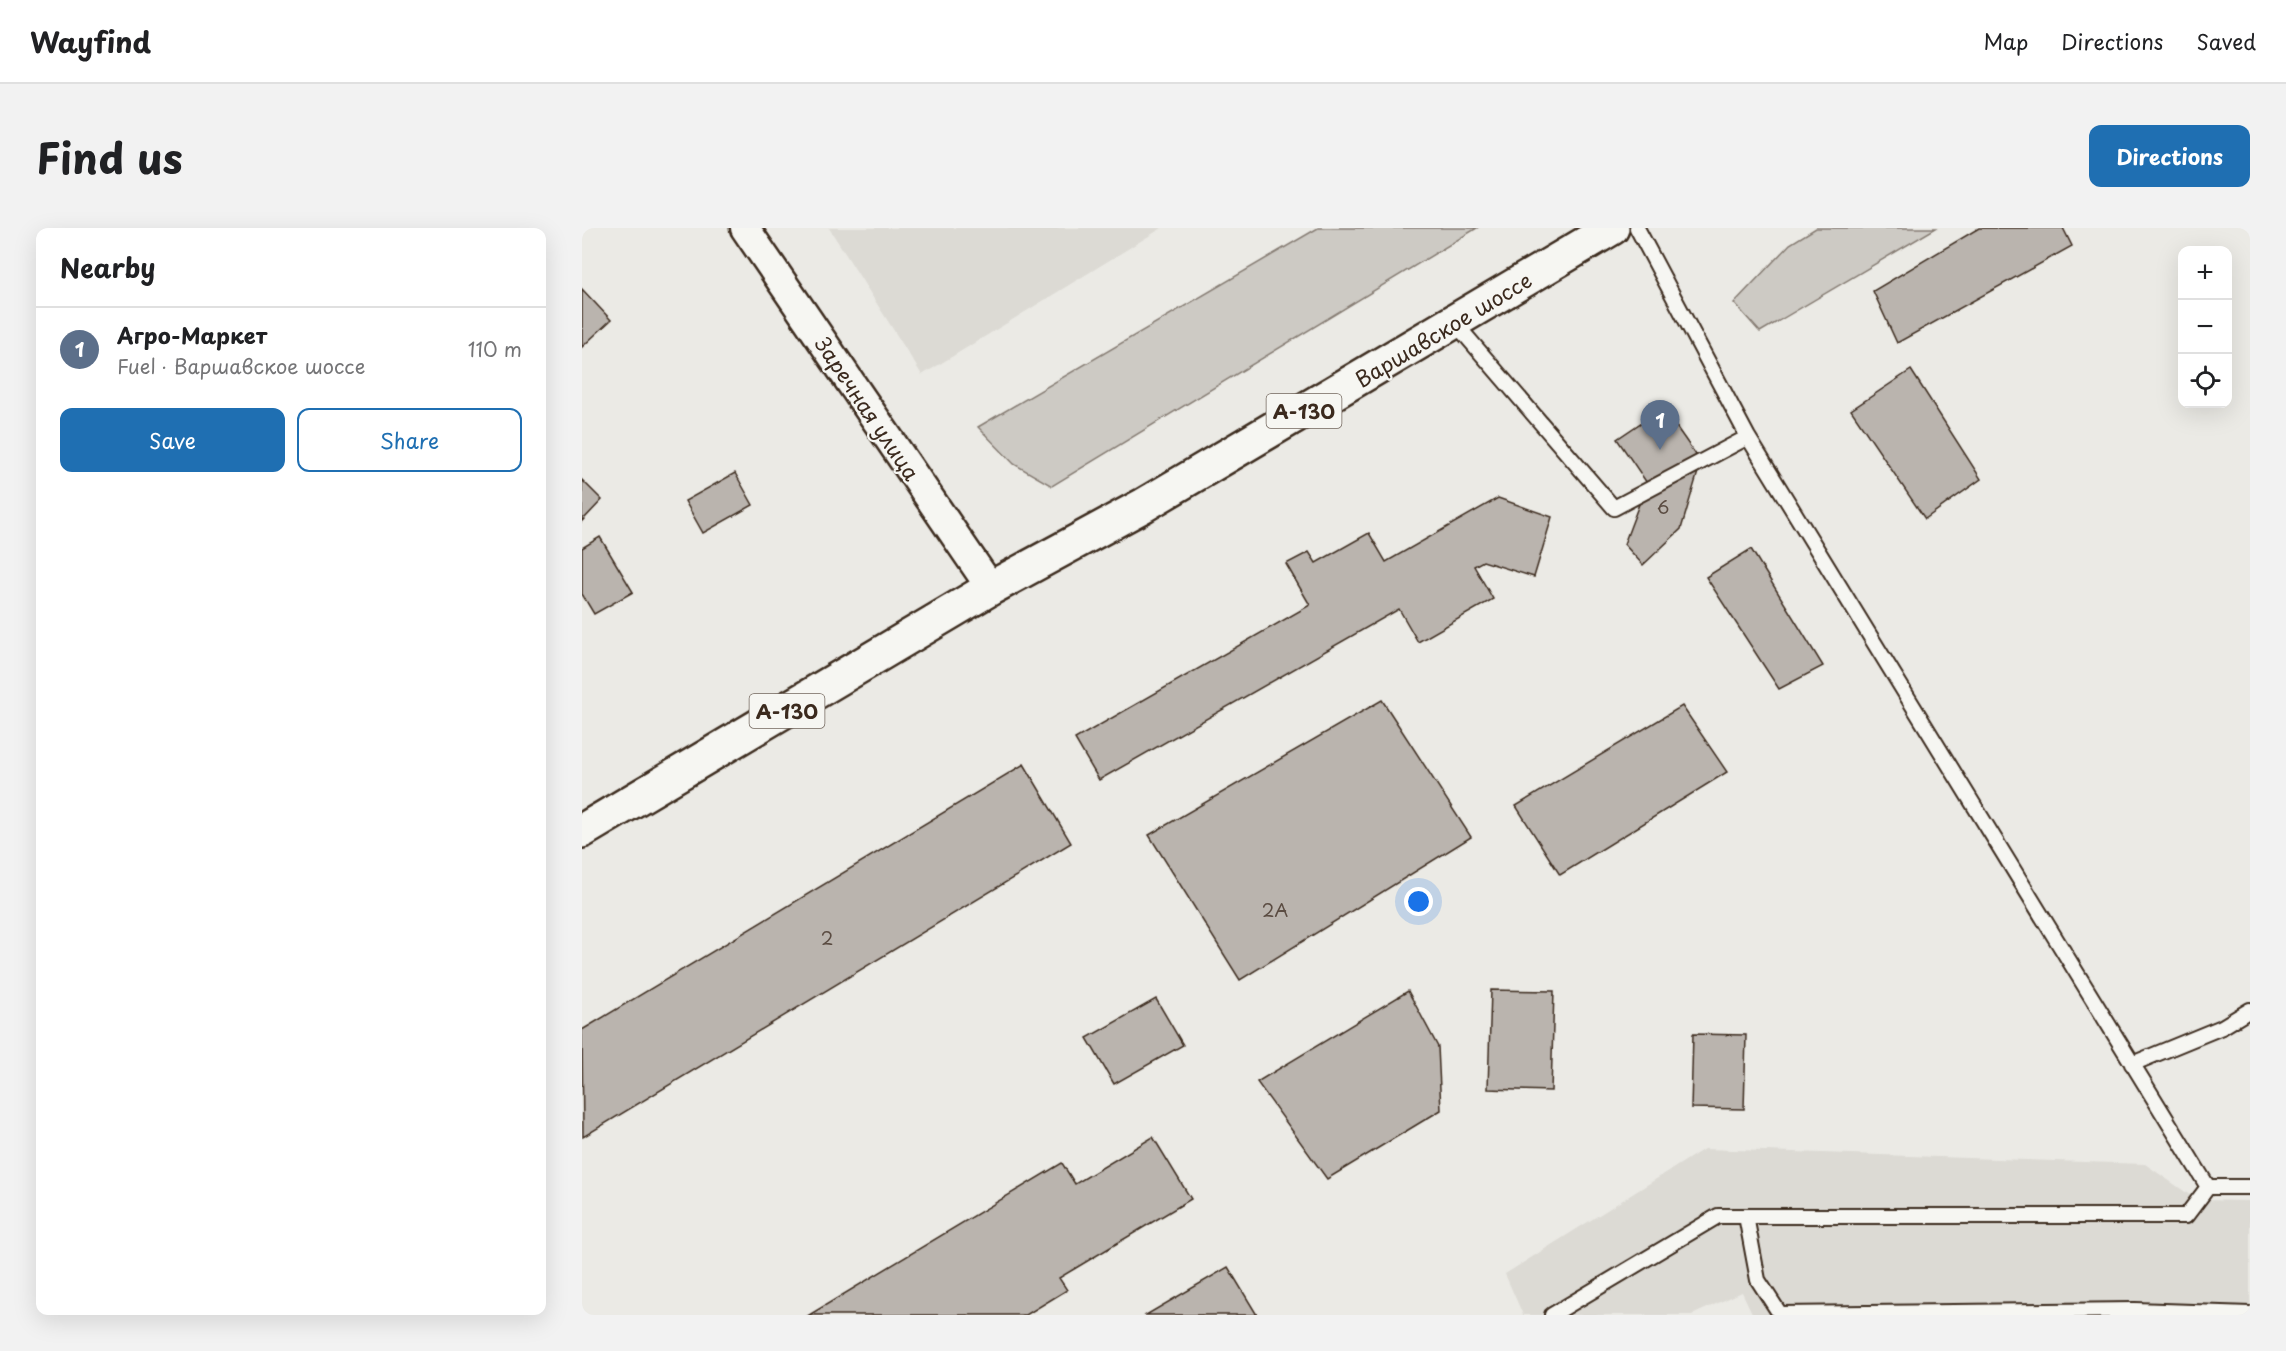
<!DOCTYPE html>
<meta charset="utf-8">
<style>
body{margin:0;font-family:"Playpen Sans",sans-serif;background:#f2f2f2;color:#202124}
.controls{position:absolute;right:18px;top:18px;display:grid;overflow:hidden;border-radius:12px;box-shadow:0 6px 24px #0002}
.controls button{width:54px;height:54px;display:grid;place-items:center;padding:0;border:0;border-bottom:2px solid #e0e0e0;background:#fff;color:#202124;font:30px sans-serif}
.you{position:absolute;left:837px;top:674px;width:21px;height:21px;margin:-15px;border:4px solid #fff;border-radius:50%;background:#1a73e8;box-shadow:0 0 0 9px #1a73e833}
.badge{display:grid;place-items:center;width:39px;height:39px;border-radius:50%;background:#1f6fb2;color:#fff;font-size:20px;font-weight:700}
.pin{position:absolute;translate:-50% -50px;filter:drop-shadow(0 2px 3px #0008)}
.pin::after{content:'';position:absolute;top:32px;width:21px;height:18px;background:inherit;clip-path:polygon(0 0,100% 0,50% 100%)}
.list{margin:0;padding:0;list-style:none}
h2{display:flex;justify-content:space-between;align-items:center;height:78px;margin:0;padding:0 24px;font-size:26px}
h2 small{font-size:20px;font-weight:400;color:#757577}
.list li{display:grid;grid-template-columns:39px 1fr auto;gap:18px;align-items:center;box-sizing:border-box;height:84px;padding:0 24px;border-top:2px solid #e0e0e0}
.list b{display:block;font-size:22px;white-space:nowrap}
.list p{margin:0;font-size:20px;white-space:nowrap;color:#757577}
.list em{font-size:20px;font-style:normal;color:#757577}
.actions{display:flex;gap:12px;padding:18px 24px}
.actions a{flex:1;padding:14px 0;border:2px solid #1f6fb2;border-radius:12px;text-align:center;font-size:21px;color:#1f6fb2}
.actions .main{background:#1f6fb2;color:#fff}
.icon{flex:none;width:33px;height:33px;fill:none;stroke:currentColor;stroke-width:2;stroke-linecap:round;stroke-linejoin:round}
.map{position:relative;flex:none;width:1668px;height:1087px;overflow:hidden;border-radius:12px}
header{display:flex;align-items:center;gap:36px;box-sizing:border-box;height:84px;padding:0 30px;background:#fff;border-bottom:2px solid #e0e0e0}
header strong{font-size:28px}
nav{display:flex;gap:33px;margin-inline-start:auto;font-size:21px}
.intro{display:flex;align-items:center;justify-content:space-between;box-sizing:border-box;height:144px;padding:0 36px}
h1{margin:0;font-size:42px}
.button{padding:15px 27px;border-radius:12px;background:#1f6fb2;color:#fff;font-size:21px;font-weight:700}
main{display:flex;gap:36px;padding:0 36px}
aside{flex:1;background:#fff;border-radius:12px;box-shadow:0 6px 24px #0002}
.map>svg:first-child{display:block}
</style>
<header>
<strong>Wayfind</strong>
<nav><a>Map</a><a>Directions</a><a>Saved</a></nav>
</header>
<div class="intro"><h1>Find us</h1><a class="button">Directions</a></div>
<main>
<aside>
<h2>Nearby<small></small></h2>
<ul class="list">
<li><span class="badge" style="background:#5c6f8a">1</span><div><b>Агро-Маркет</b><p>Fuel · Варшавское шоссе</p></div><em>110 m</em></li>
</ul>
<div class="actions"><a class="main">Save</a><a>Share</a></div>
</aside>
<div class="map">
<svg width="1668" height="1087" viewBox="0 0 1668 1087">
<rect width="100%" height="100%" fill="#ebeae5"/>
<filter id="ink" filterUnits="userSpaceOnUse"><feTurbulence type="fractalNoise" baseFrequency=".0167" numOctaves="2"/><feDisplacementMap in="SourceGraphic" scale="12" xChannelSelector="R" yChannelSelector="G"/><feConvolveMatrix kernelMatrix="1 2 1 2 8 2 1 2 1" color-interpolation-filters="sRGB"/></filter>
<g filter="url(#ink)">
<!-- built -->
<path fill="#dcdad4" d="M 247,0 L 580,0 L 340,147 Z
M 1122,921 L 1563,936 L 1615,972 L 1668,973 L 1668,1087 L 1171,1087 L 1160,1064 L 1110,1087 L 941,1087 L 923,1046 Z"/>
<!-- green -->
<path fill="#cdcac4" stroke="#847a71" stroke-width="1.5" d="M 736,0 L 895,0 L 470,258 L 432,236 L 396,199 Z
M 1234,0 L 1354,0 L 1178,104 L 1152,75 L 1208,16 Z"/>
<!-- building -->
<path fill="#bab4ae" stroke="#3b2a1e" stroke-width="1.5" d="M 1397,0 L 1481,0 L 1490,18 L 1315,115 L 1291,63 Z
M 0,61 L 29,92 L 0,119 Z
M 1329,142 L 1399,251 L 1343,291 L 1269,182 Z
M 1081,180 L 1119,234 L 1099,301 L 1061,337 L 1042,316 L 1065,255 L 1035,211 Z
M 153,245 L 171,277 L 121,305 L 103,273 Z
M 0,252 L 20,272 L 0,293 Z
M 916,270 L 970,289 L 952,349 L 901,333 L 892,338 L 911,371 L 836,414 L 817,381 L 517,552 L 493,511 L 728,377 L 704,336 L 727,324 L 734,335 L 787,305 L 804,334 Z
M 18,309 L 51,364 L 12,386 L 0,366 L 0,320 Z
M 1169,321 L 1241,438 L 1197,461 L 1124,349 Z
M 800,472 L 889,609 L 658,752 L 567,607 Z
M 1100,478 L 1145,544 L 978,647 L 934,578 Z
M 442,536 L 489,615 L 1,909 L 0,802 Z
M 909,762 L 972,763 L 969,863 L 906,861 Z
M 826,763 L 856,819 L 859,882 L 745,951 L 675,854 Z
M 574,771 L 601,817 L 532,856 L 505,810 Z
M 1111,806 L 1164,807 L 1162,881 L 1109,880 Z
M 571,909 L 609,971 L 477,1050 L 485,1062 L 444,1087 L 227,1087 L 480,935 L 493,956 Z
M 646,1039 L 675,1087 L 564,1087 Z"/>
<g fill="none" stroke-linecap="round" stroke-linejoin="round">
<defs>
<path id="lane" d="M 873,95 L 1032,280 L 1166,209 L 1055,0
M 1166,209 L 1626,959
M 1550,836 L 1640,799 L 1668,782
M 1164,988 L 1176,1052 L 1198,1086 L 1553,1082 L 1668,1086
M 970,1087 L 1136,988 L 1604,988 L 1626,959 L 1668,959"/>
<path id="street" d="M 163,0 L 409,360"/>
<path id="primary" d="M 0,603 L 409,360 L 562,277 L 1030,0"/>
</defs>
<!-- lane casing -->
<use href="#lane" stroke="#3b2a1e" stroke-width="18"/>
<!-- street casing -->
<use href="#street" stroke="#3b2a1e" stroke-width="33"/>
<!-- primary casing -->
<use href="#primary" stroke="#3b2a1e" stroke-width="38"/>
<!-- lane -->
<use href="#lane" stroke="#f6f6f2" stroke-width="14"/>
<!-- street -->
<use href="#street" stroke="#f6f6f2" stroke-width="28"/>
<!-- primary -->
<use href="#primary" stroke="#f6f6f2" stroke-width="33"/>
</g>
</g>
<g text-anchor="middle" dominant-baseline="central" stroke-width="4.5" stroke-linejoin="round" paint-order="stroke">
<!-- number labels -->
<g font-size="18" fill="#5b4c42">
<text x="1081" y="278">6</text>
<text x="693" y="681">2А</text>
<text x="245" y="709">2</text>
</g>
<!-- shield labels -->
<g fill="#f6f6f2" stroke="#73675e" stroke-width="1.5">
<rect x="684.5" y="166" width="75" height="34" rx="4.5"/>
<rect x="167.5" y="466" width="75" height="34" rx="4.5"/>
</g>
<g font-size="20" font-weight="bold" fill="#3b2a1e">
<text x="722" y="183">А-130</text>
<text x="205" y="483">А-130</text>
</g>
<!-- street labels -->
<g font-size="21" fill="#3b2a1e" stroke="#f6f6f2">
<text transform="translate(861 101) rotate(-31)">Варшавское шоссе</text>
<text transform="translate(286 180) rotate(56)">Заречная улица</text>
</g>
</g>
</svg>
<div class="controls">
<button>+</button>
<button>−</button>
<button><svg class="icon" aria-label="locate" viewBox="0 0 24 24"><circle cx="12" cy="12" r="6"/><path d="M12 2v4M12 18v4M2 12h4M18 12h4"/></svg></button>
</div>
<div class="you"></div>
<div class="pin badge" style="left:1078px;top:222px;background:#5c6f8a">1</div>
</div>
</main>
